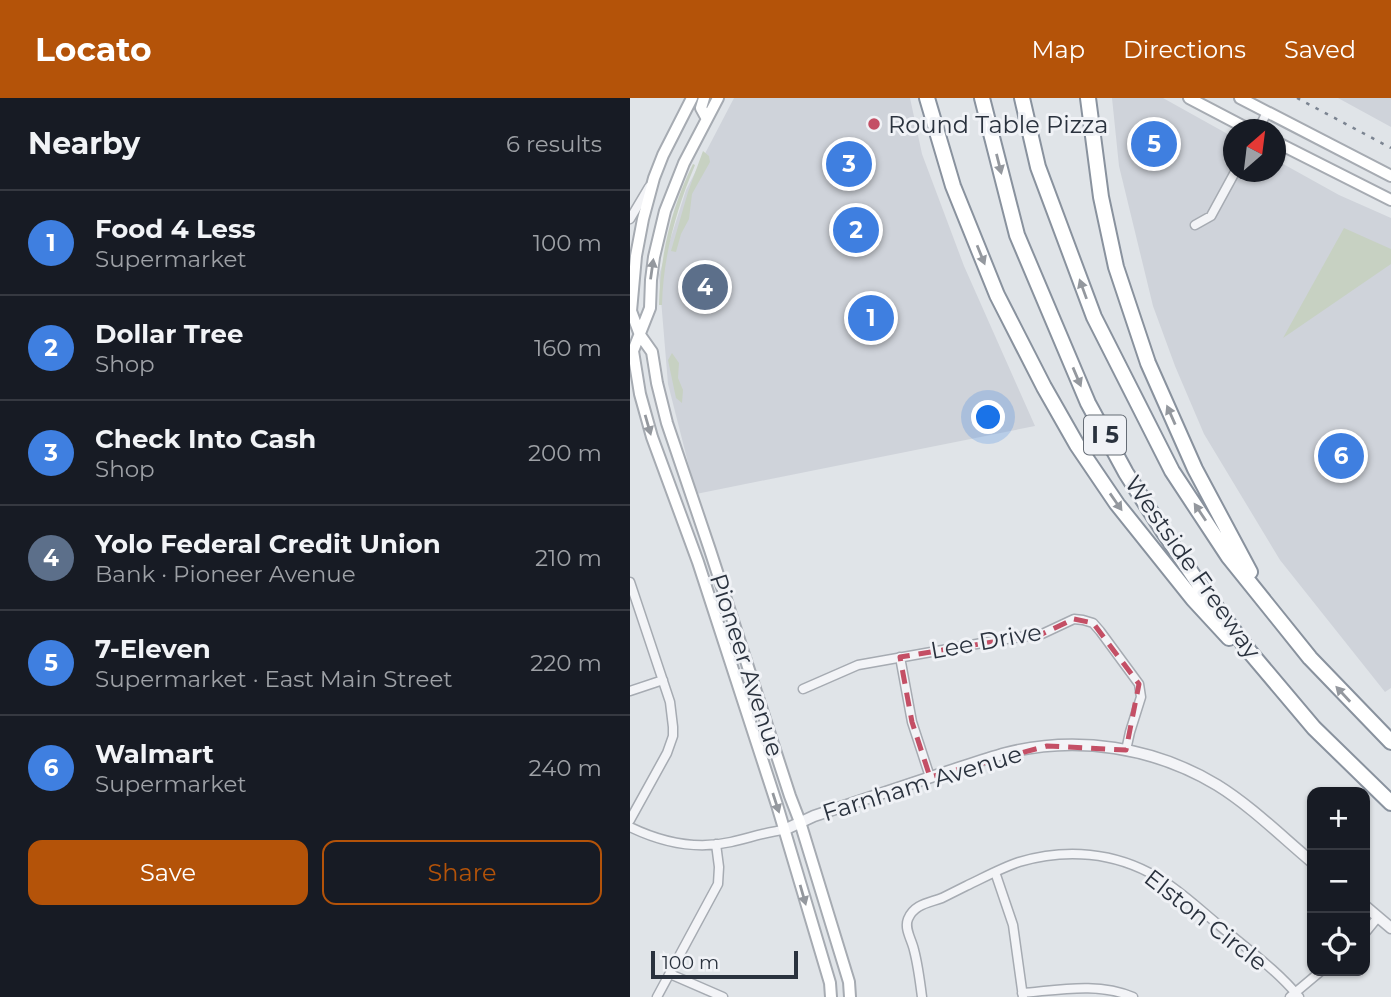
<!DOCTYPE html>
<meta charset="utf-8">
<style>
body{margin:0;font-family:Montserrat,sans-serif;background:#242831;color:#f1f3f6}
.controls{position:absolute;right:21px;bottom:21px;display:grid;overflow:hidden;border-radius:14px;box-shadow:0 2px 5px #0004}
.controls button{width:63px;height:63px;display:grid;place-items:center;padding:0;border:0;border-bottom:2px solid #363941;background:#171b24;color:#f1f3f6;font:35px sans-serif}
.compass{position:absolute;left:593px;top:21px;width:63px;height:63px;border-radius:50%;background:#171b24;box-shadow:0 2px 5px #0004;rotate:28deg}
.scale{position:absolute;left:21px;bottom:18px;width:147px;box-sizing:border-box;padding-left:7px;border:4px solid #2a323e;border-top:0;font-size:19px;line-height:24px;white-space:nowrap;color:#2a323e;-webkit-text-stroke:5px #f0f2f6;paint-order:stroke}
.you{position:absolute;left:359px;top:320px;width:24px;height:24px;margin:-18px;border:5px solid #fff;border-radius:50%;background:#1a73e8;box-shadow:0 0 0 10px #1a73e833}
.badge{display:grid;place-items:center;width:46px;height:46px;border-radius:50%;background:#b45309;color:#fff;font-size:23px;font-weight:700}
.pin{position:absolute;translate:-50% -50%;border:4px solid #fff;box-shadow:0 2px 7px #0006}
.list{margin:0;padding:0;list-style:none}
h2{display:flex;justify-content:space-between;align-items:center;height:91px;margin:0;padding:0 28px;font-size:30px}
h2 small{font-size:23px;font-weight:400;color:#9ea1a6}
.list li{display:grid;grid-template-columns:46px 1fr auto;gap:21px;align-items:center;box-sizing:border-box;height:105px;padding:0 28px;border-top:2px solid #363941}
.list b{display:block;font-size:26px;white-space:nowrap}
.list p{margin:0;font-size:23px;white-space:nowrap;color:#9ea1a6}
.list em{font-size:23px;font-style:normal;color:#9ea1a6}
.actions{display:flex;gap:14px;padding:21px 28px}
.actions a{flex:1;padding:16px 0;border:2px solid #b45309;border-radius:14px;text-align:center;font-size:24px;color:#b45309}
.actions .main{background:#b45309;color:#fff}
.icon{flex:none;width:38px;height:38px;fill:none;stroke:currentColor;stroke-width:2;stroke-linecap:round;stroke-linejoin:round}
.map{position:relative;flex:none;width:761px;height:899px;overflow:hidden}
header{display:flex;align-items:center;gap:42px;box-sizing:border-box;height:98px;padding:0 35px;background:#b45309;color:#fff}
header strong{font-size:33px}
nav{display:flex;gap:38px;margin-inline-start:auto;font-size:24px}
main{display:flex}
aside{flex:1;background:#171b24}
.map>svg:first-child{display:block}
</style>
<header>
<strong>Locato</strong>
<nav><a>Map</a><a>Directions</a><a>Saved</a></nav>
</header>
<main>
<aside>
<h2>Nearby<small>6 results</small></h2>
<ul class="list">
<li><span class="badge" style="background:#3f7fe0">1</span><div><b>Food 4 Less</b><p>Supermarket</p></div><em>100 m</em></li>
<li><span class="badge" style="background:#3f7fe0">2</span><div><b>Dollar Tree</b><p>Shop</p></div><em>160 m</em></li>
<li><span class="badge" style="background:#3f7fe0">3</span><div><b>Check Into Cash</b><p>Shop</p></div><em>200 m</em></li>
<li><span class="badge" style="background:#5c6f8a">4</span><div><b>Yolo Federal Credit Union</b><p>Bank · Pioneer Avenue</p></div><em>210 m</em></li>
<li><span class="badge" style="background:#3f7fe0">5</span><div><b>7-Eleven</b><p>Supermarket · East Main Street</p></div><em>220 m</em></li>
<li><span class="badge" style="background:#3f7fe0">6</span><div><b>Walmart</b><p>Supermarket</p></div><em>240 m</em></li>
</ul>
<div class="actions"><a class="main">Save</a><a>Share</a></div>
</aside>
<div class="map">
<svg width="761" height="899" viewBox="0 0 761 899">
<rect width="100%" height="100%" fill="#e0e4e8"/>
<!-- built -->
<path fill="#cfd3da" d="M 104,0 L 280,0 L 292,56 L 334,168 L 405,328 L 66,396 L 38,286 L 29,177 L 56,92 Z
M 482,0 L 533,0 L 603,39 L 604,74 L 646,74 L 646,62 L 709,97 L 761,120 L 761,590 L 755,594 L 650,462 L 574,336 L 545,268 L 523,208 L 489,68 Z
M 708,0 L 761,0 L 761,29 Z"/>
<!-- green -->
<path fill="#c7d1c2" d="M 73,53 L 79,58 L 80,64 L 62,96 L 59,121 L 51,136 L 46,154 L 41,153 L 58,94 Z
M 63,66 L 65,67 C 46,112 33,159 32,207 L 29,207 C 30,158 41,110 63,66 Z
M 714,130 L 761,151 L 761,166 L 653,240 Z
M 42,255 L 49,265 L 48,280 L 53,292 L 52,305 L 46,300 L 38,262 Z"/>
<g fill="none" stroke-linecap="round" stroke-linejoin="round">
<defs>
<path id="minor" d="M 628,32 L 637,14
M 0,121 L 19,89
M 565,127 L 581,118 L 605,74
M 0,484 L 40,604 L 43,629 L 43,638 L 37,655 L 0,722
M 270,559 L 282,624 L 300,679
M 173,591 L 228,567 L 369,542 L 412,536 L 444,521 L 453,522 L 463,525 L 470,533 L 509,586 L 511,599 L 500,634 L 496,652
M 0,593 L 33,582
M 0,729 C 31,744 66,752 101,744 C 119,740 136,734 154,732
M 365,774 L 383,827 L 393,899
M 735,835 L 748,819
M 40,876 L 93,899
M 392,895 C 429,892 468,884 503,899
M 27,899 L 88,786 L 89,769 L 86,746
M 292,899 C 290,883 288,867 284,852 C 282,842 274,831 278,821 C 284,806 299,805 312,800 C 320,796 328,792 336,788 C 353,780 371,770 389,764 C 436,750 485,754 527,779 C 550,792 570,812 590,828 C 617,851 647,872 669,899
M 660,899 L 691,873"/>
<path id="tertiary" d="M 154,732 L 184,718 C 226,704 268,690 310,676 C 332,669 354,661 376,655 C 447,637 524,649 587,687 C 621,708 651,738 682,764
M 735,808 L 761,830"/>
<path id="secondary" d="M 62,0 L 33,57 L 24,80 L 13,121 L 6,158 L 1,213 L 10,237 L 22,254 L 27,285 L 37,325 L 80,452 L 160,698 L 170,724 L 219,884 L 220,899
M 74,0 L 71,10 L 77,21
M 88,0 L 54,65 L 35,113 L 24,159 L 21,182 L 20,210 L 3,253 L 10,296 L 22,339 L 68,464 L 147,707 L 200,885 L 201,899
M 559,0 L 620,32
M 610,0 L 761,78
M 646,44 L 761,102"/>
<path id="motorway" d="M 297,0 L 323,88 L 367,197 L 414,289 L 447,347 L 487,406 L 563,501 L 599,540
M 352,0 L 387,137 L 458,305 L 496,375 L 533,433 L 573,492 L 619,553 L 684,630 L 761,705
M 392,0 L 408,69 L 464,219 L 542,373 L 598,458 L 680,560 L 761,644
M 458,0 L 471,99 L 486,169 L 518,265 L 565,371 L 620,474"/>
</defs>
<!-- minor casing -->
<use href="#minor" stroke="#a6abb2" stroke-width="11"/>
<!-- tertiary casing -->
<use href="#tertiary" stroke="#a6abb2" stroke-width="13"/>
<!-- secondary casing -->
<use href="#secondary" stroke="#a6abb2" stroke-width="14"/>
<!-- motorway casing -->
<use href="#motorway" stroke="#89929e" stroke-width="18"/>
<!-- minor -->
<use href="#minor" stroke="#f3f4f7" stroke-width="8"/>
<!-- tertiary -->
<use href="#tertiary" stroke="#f3f4f7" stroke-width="10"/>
<!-- secondary -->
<use href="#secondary" stroke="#fff" stroke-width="10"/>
<!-- motorway -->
<use href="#motorway" stroke="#fff" stroke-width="14"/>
<!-- rail -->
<path stroke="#7b8491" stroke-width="2.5" stroke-dasharray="3.5 7" stroke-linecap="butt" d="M 667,0 L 761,50"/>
</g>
<!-- one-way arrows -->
<defs><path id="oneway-solid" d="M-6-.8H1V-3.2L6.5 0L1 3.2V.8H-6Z" transform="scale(1.75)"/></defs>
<g fill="#94989e">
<use href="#oneway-solid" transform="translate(369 66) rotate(76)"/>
<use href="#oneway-solid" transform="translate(351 157) rotate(68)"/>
<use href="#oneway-solid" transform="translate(22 171) rotate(-82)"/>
<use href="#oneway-solid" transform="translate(453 191) rotate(-110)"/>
<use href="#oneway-solid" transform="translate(447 279) rotate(67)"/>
<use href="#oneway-solid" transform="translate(541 317) rotate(-114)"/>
<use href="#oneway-solid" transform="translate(18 327) rotate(74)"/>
<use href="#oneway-solid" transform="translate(486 404) rotate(55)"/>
<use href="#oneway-solid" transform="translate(570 414) rotate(-124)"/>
<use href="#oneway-solid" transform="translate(713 596) rotate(-133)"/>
<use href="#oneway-solid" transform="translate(146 705) rotate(72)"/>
<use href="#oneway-solid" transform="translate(173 797) rotate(74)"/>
</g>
<!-- marked area -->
<path fill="none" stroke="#c44f65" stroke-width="5" stroke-dasharray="14 9" stroke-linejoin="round" d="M 444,521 L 463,525 L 509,586 L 496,652 L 417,648 L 300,679 L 282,624 L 270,559 L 412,536 Z"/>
<!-- markers -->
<circle fill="#c44f65" stroke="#f0f2f6" stroke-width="2.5" cx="244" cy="26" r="7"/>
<g text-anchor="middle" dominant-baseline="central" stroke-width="6" stroke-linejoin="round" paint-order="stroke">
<!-- shield labels -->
<rect fill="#f0f2f6" stroke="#656c75" stroke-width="2" x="454" y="317.5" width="42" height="39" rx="5"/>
<g font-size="23" font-weight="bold" fill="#2a323e">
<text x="475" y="337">I 5</text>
</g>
<!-- poi labels -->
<g font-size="24" fill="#2a323e" stroke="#f0f2f6" text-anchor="start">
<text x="258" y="26">Round Table Pizza</text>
</g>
<!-- street labels -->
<g font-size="24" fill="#2a323e" stroke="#f0f2f6">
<text transform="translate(563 469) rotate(55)">Westside Freeway</text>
<text transform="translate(356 543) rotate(-10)">Lee Drive</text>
<text transform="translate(117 567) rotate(72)">Pioneer Avenue</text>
<text transform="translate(292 685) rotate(-17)">Farnham Avenue</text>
<text transform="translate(576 822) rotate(38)">Elston Circle</text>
</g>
</g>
</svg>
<div class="controls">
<button>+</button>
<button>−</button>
<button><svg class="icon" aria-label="locate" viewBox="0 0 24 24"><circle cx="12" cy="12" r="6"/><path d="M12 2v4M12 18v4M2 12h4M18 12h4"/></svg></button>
</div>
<svg class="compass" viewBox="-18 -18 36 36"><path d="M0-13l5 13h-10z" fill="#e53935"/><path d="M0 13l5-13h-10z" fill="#9ea1a6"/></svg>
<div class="scale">100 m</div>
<div class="you"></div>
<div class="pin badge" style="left:241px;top:220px;background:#3f7fe0">1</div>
<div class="pin badge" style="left:226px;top:132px;background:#3f7fe0">2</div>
<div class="pin badge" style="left:219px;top:66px;background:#3f7fe0">3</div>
<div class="pin badge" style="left:75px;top:189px;background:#5c6f8a">4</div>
<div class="pin badge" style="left:524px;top:46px;background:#3f7fe0">5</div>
<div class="pin badge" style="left:711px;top:358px;background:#3f7fe0">6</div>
</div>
</main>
